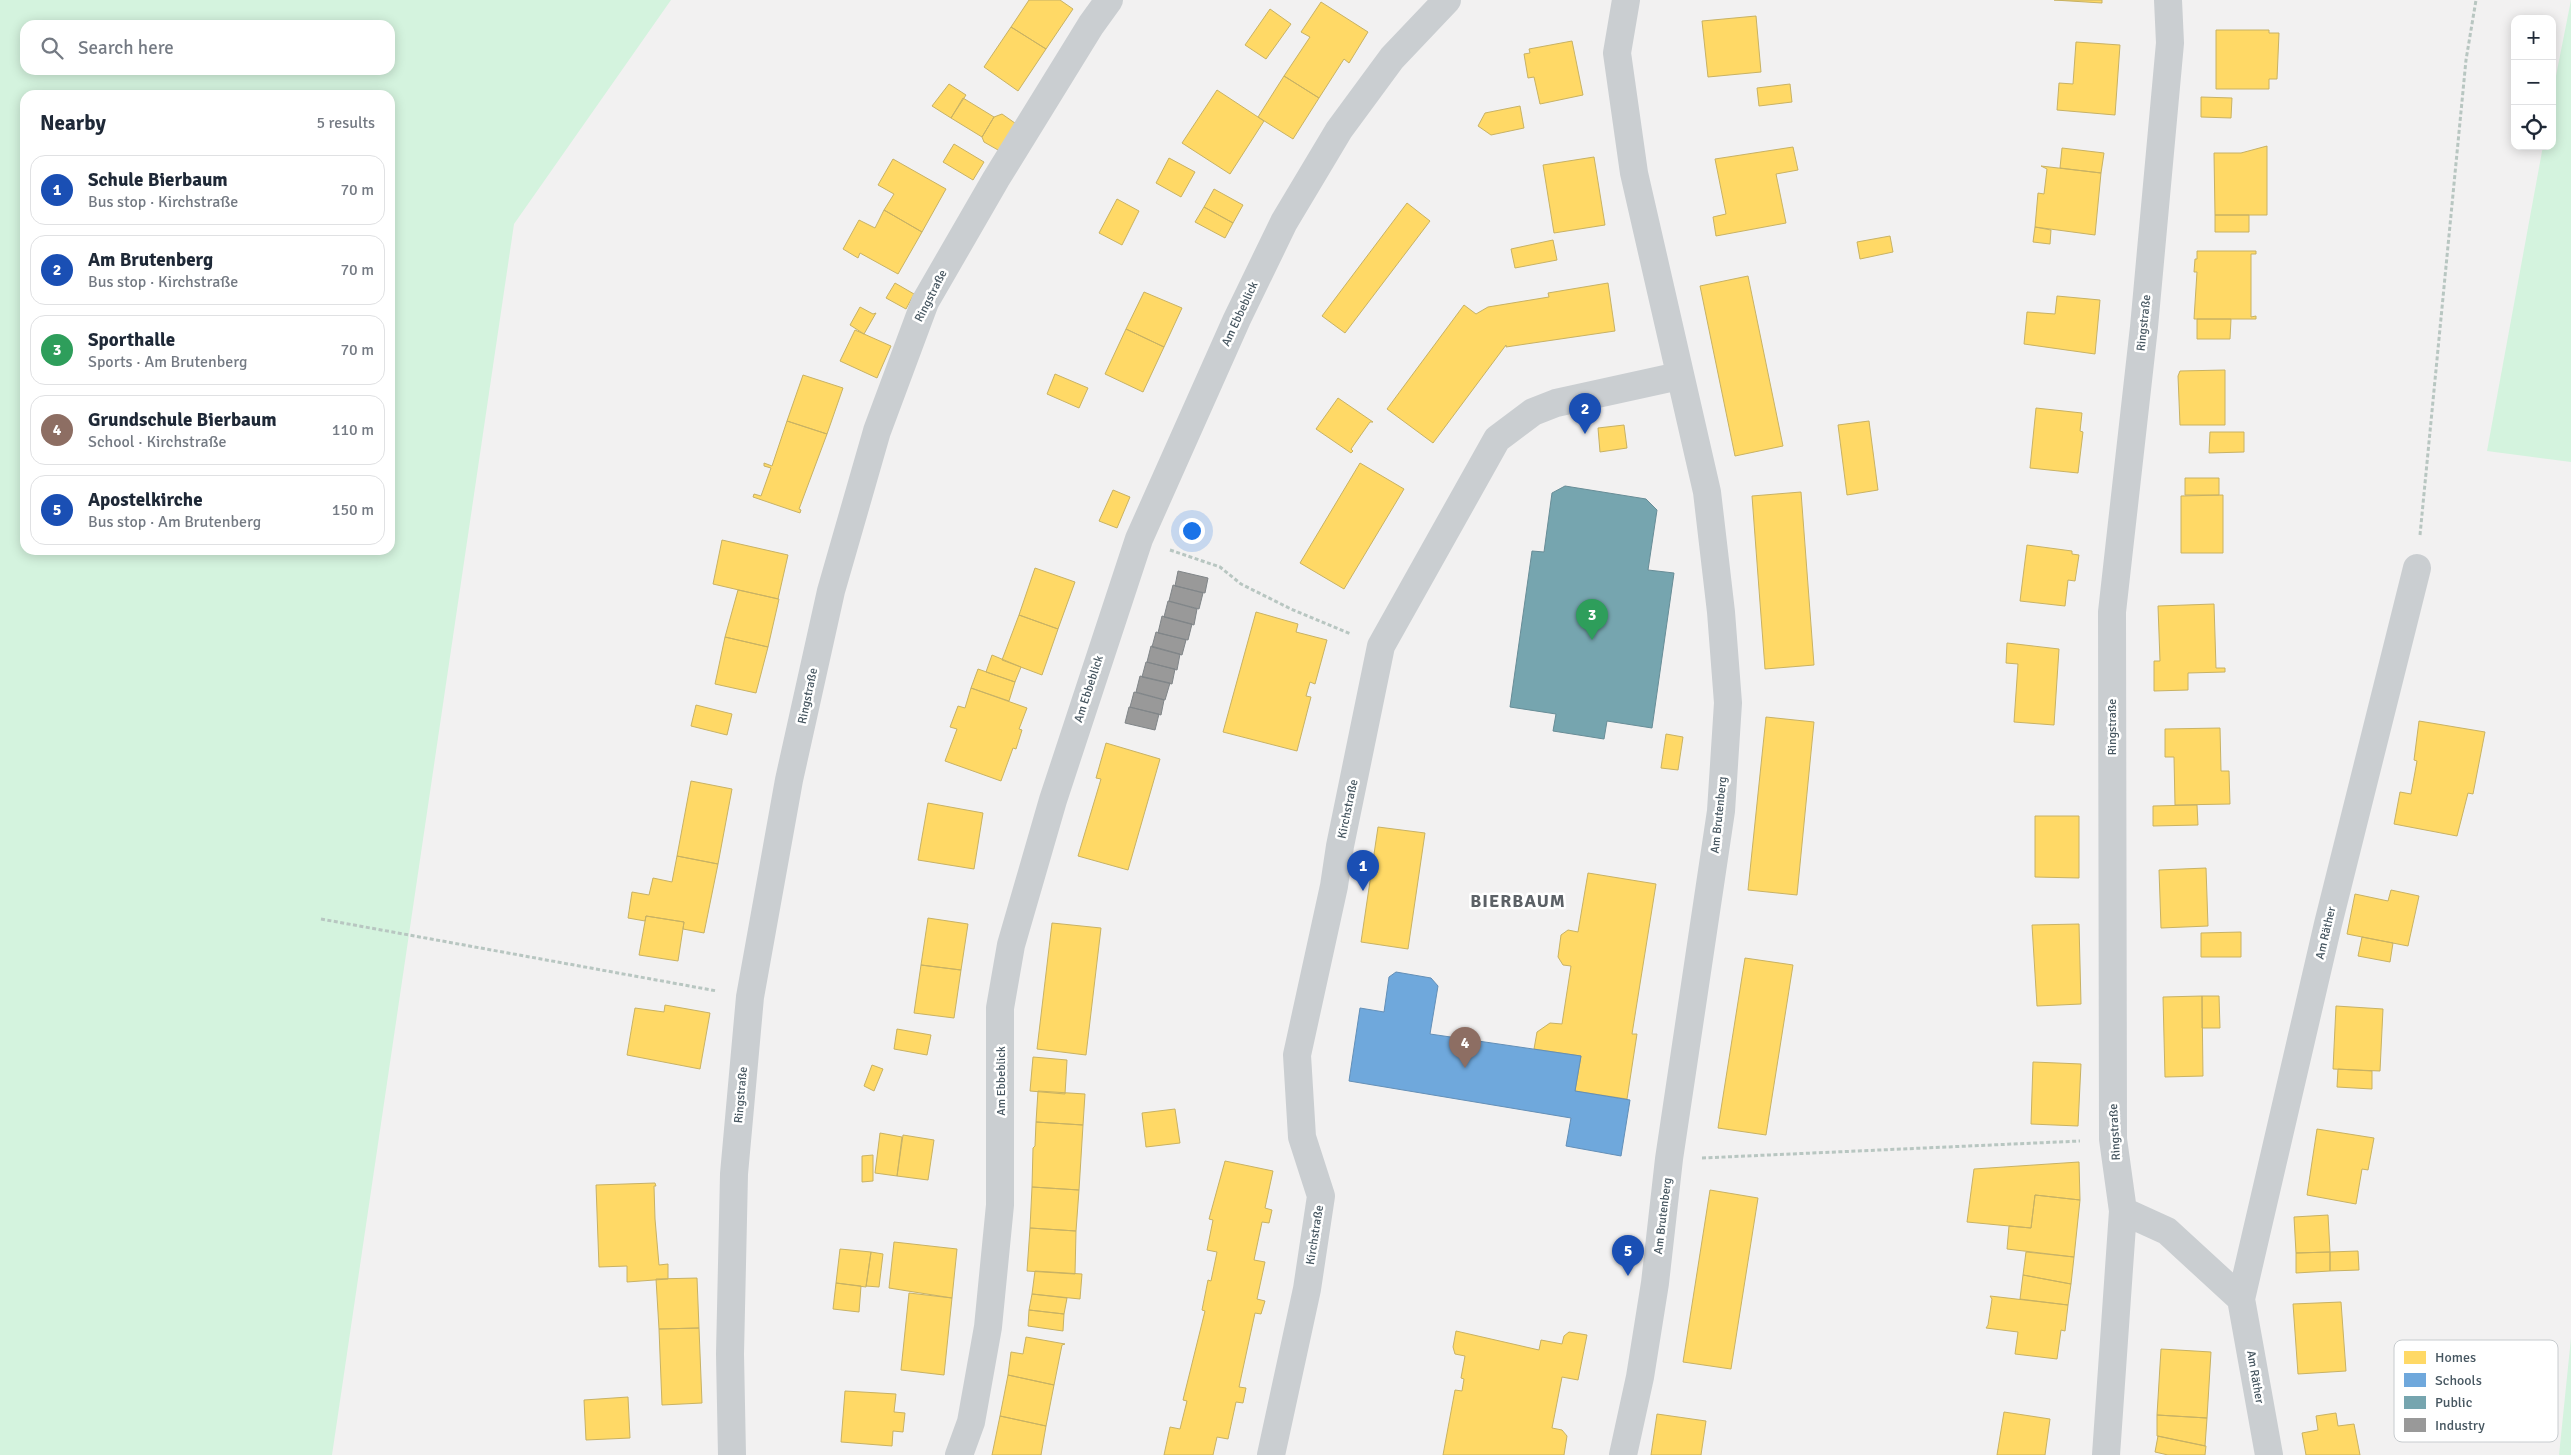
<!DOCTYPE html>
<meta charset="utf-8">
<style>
body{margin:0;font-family:Signika,sans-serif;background:#f2f2f3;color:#1f2937}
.controls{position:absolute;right:15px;top:15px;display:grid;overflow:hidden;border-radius:10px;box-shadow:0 2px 12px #0003}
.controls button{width:45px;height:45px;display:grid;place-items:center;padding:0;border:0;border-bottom:1px solid #e0e1e3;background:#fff;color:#1f2937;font:25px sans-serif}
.you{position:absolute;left:1191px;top:530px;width:18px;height:18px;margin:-12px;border:4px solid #fff;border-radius:50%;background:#1a73e8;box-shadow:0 0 0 8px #1a73e833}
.badge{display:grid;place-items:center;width:32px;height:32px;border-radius:50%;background:#db2777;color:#fff;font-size:16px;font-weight:700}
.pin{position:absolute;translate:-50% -41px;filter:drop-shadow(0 1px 2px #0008)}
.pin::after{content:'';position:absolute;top:26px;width:18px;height:15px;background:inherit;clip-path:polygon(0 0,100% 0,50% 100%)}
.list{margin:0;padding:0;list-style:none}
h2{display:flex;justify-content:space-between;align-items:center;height:65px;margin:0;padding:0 20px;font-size:21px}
h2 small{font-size:16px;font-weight:400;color:#747a83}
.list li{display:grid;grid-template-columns:32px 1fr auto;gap:15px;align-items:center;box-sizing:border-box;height:70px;margin:0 10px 10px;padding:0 10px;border:1px solid #e0e1e3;border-radius:15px}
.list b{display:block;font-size:19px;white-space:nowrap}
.list p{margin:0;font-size:16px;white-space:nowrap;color:#747a83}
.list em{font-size:16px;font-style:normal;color:#747a83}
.icon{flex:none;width:28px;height:28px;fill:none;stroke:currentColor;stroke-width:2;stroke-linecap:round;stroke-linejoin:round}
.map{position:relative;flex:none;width:2571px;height:1455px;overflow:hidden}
.search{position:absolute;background:#fff;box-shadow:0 2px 12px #0003;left:20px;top:20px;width:375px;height:55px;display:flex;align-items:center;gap:12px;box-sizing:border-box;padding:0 18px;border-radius:15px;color:#747a83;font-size:19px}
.panel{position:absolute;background:#fff;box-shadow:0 2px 12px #0003;left:20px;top:90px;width:375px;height:465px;border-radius:15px}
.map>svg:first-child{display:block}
</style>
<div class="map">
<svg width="2571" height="1455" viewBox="0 0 2571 1455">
<rect width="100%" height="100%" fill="#f2f1f1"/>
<!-- green -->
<path fill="#d4f3de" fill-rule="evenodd" d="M 0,0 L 671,0 L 514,224 L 332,1455 L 0,1455 ZM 25,25 L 390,25 L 390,70 L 25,70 ZM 25,95 L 390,95 L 390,550 L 25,550 Z
M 2571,0 L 2571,462 L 2487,451 L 2543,146 L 2552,146 L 2552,96 Z
M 2571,1338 L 2571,1455 L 2559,1455 Z"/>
<!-- homes -->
<path fill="#ffd966" stroke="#c8b264" d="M 1029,0 L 1060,0 L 1073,9 L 1046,49 L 1011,27 Z
M 2054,0 L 2102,0 L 2102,3 Z
M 1321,2 L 1368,32 L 1349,63 L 1344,59 L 1319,98 L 1284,76 L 1310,37 L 1301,32 Z
M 1270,9 L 1291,24 L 1266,59 L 1245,45 Z
M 1756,16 L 1761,72 L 1708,77 L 1702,21 Z
M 1011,27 L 1046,49 L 1018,91 L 984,67 Z
M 2216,30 L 2269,30 L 2269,33 L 2279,33 L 2277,79 L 2269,79 L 2269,89 L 2216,89 Z
M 1572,41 L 1583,95 L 1540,104 L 1534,77 L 1528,78 L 1524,54 L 1530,53 L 1529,49 Z
M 2076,42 L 2120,45 L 2115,115 L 2057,110 L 2059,83 L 2073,84 Z
M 1284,76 L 1319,98 L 1293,139 L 1258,117 Z
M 949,84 L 966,95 L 951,118 L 932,106 Z
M 1790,84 L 1792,102 L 1759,106 L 1757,88 Z
M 1217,90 L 1264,121 L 1230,174 L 1182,143 Z
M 2201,97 L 2232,98 L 2231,118 L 2201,117 Z
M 963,98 L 994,117 L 982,137 L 951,118 Z
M 1520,106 L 1524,128 L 1491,135 L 1478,126 L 1485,113 Z
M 1002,114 L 1022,128 L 1005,154 L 984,142 L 982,137 L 994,117 Z
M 954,144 L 984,162 L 973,180 L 943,162 Z
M 2267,146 L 2267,215 L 2215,215 L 2214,153 L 2241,153 Z
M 1793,147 L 1798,170 L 1776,174 L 1786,223 L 1716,236 L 1713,217 L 1726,214 L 1715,159 Z
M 2062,148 L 2104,153 L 2101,173 L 2060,168 Z
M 1594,157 L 1605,225 L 1554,233 L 1543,165 Z
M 1169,158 L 1195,172 L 1181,197 L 1156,183 Z
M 893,159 L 946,189 L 922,232 L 884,210 L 894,194 L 878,185 Z
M 2041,166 L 2101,173 L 2095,235 L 2035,227 L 2038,193 L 2044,194 L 2047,169 Z
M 1214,189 L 1243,205 L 1233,223 L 1204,207 Z
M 1117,199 L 1139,211 L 1122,245 L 1099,233 Z
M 1407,203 L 1430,221 L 1345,333 L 1322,316 Z
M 1204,207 L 1233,223 L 1225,238 L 1195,222 Z
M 884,210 L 922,232 L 898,274 L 860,253 L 858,258 L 843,249 L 859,220 L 875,228 Z
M 2215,215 L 2249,215 L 2249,232 L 2215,232 Z
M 2035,227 L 2051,230 L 2050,244 L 2033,242 Z
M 1890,236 L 1893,252 L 1860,259 L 1857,242 Z
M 1553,240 L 1557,260 L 1515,268 L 1511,249 Z
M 2197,251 L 2256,251 L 2256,254 L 2251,254 L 2251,317 L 2256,316 L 2256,319 L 2194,319 L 2197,272 L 2194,272 L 2195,259 L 2197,259 Z
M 1748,276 L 1783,446 L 1735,456 L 1700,286 Z
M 895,283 L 914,294 L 906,309 L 886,298 Z
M 1608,283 L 1615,331 L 1526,344 L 1506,347 L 1506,345 L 1433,443 L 1387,409 L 1464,305 L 1476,314 L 1488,307 L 1549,297 L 1548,293 Z
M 1144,292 L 1182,308 L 1164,347 L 1126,329 Z
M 2057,296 L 2100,300 L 2095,354 L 2024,344 L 2027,312 L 2055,314 Z
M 860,307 L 873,314 L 876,313 L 864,334 L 850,325 Z
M 2197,319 L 2231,319 L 2230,339 L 2197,339 Z
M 1126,329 L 1164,347 L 1143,392 L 1105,374 Z
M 855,330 L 891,346 L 877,378 L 840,361 Z
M 2225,370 L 2225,425 L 2180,425 L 2178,376 L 2180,371 Z
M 1055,374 L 1088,388 L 1079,408 L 1047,394 Z
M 803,375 L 843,388 L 827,434 L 787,421 Z
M 1338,398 L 1373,422 L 1370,422 L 1351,449 L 1353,451 L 1351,453 L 1316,429 Z
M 2036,408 L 2082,413 L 2080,431 L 2083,432 L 2078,473 L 2030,468 Z
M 787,421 L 827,434 L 799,509 L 801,510 L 800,513 L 753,497 L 754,494 L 761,496 L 771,468 L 764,466 L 764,463 L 772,466 Z
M 1869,421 L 1878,490 L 1847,495 L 1838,425 Z
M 1624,425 L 1627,448 L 1600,452 L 1598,428 Z
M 2210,432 L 2244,432 L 2244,452 L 2209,453 Z
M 1360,463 L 1404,489 L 1344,589 L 1300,563 Z
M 2185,478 L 2219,478 L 2219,495 L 2185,495 Z
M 1113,490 L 1130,497 L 1117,528 L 1099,521 Z
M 1801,492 L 1814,665 L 1765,669 L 1752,496 Z
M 2223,495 L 2223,553 L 2181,553 L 2181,496 Z
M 722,540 L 788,555 L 778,599 L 713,584 Z
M 2027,545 L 2072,551 L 2072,554 L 2079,555 L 2075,581 L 2068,580 L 2065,606 L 2020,601 Z
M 1035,568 L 1075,582 L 1058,629 L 1019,615 Z
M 738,590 L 779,599 L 768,647 L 725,637 Z
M 2214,604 L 2216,668 L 2225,668 L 2225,672 L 2188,673 L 2188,690 L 2154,691 L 2154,661 L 2160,661 L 2158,606 Z
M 1256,612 L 1298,624 L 1296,632 L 1327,640 L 1315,684 L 1310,682 L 1306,696 L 1311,697 L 1297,751 L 1223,732 Z
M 1019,615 L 1058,629 L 1042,675 L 1002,660 Z
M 725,637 L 768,647 L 756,693 L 715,684 Z
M 2007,643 L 2059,649 L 2054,725 L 2014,722 L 2018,664 L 2006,663 Z
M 992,655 L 1021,667 L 1015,682 L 986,672 Z
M 978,669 L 1015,682 L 1009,701 L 971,688 Z
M 971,688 L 1027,708 L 1019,729 L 1022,730 L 1016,749 L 1013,748 L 1001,781 L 945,761 L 957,729 L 950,727 L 958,706 L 965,708 Z
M 696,705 L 732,714 L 727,735 L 691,726 Z
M 1766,717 L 1814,722 L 1797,895 L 1748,890 Z
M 2419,721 L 2485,732 L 2473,794 L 2468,793 L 2457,836 L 2394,824 L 2400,792 L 2411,794 L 2417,761 L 2414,760 Z
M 2220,728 L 2221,771 L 2229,771 L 2230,804 L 2175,805 L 2174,757 L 2165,757 L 2165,729 Z
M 1666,734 L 1683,737 L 1678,770 L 1661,768 Z
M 1106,743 L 1160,759 L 1128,870 L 1078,856 L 1101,779 L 1096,778 Z
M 691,781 L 732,789 L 718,864 L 677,856 Z
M 928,803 L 983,813 L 974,869 L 918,860 Z
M 2197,805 L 2198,825 L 2153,826 L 2153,806 Z
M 2035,816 L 2079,816 L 2079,878 L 2035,877 Z
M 1378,827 L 1425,833 L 1408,949 L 1361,942 Z
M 677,856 L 718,864 L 704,933 L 683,929 L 684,922 L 646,916 L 645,921 L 628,918 L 632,892 L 649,895 L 653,878 L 672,882 Z
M 2206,868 L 2208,926 L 2161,928 L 2159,870 Z
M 1588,873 L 1656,884 L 1632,1034 L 1637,1034 L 1627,1099 L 1575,1091 L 1581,1056 L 1534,1049 L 1537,1032 L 1550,1023 L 1562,1024 L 1571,966 L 1563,965 L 1558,957 L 1561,935 L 1568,930 L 1578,932 Z
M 2391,890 L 2419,896 L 2408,946 L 2347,934 L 2355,894 L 2388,901 Z
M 646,916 L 684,922 L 678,961 L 639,955 Z
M 928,918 L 968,924 L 961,970 L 921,965 Z
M 1052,923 L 1101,928 L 1086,1055 L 1037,1049 Z
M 2079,924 L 2081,1004 L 2037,1006 L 2032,925 Z
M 2241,932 L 2241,957 L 2201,957 L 2201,933 Z
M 2362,937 L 2393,943 L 2390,962 L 2358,956 Z
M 1745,958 L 1793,965 L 1766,1135 L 1718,1128 Z
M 921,965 L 961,970 L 954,1018 L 914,1013 Z
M 2202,996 L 2219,996 L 2220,1028 L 2202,1028 Z
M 2202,996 L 2203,1076 L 2165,1077 L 2163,997 Z
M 665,1005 L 710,1013 L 700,1069 L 627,1055 L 635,1008 L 664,1012 Z
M 2336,1006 L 2383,1009 L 2380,1071 L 2333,1069 Z
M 897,1029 L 931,1035 L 927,1055 L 894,1049 Z
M 1033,1057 L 1067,1060 L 1065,1094 L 1030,1091 Z
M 2033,1062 L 2081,1064 L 2078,1126 L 2031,1124 Z
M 872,1065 L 883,1069 L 874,1091 L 864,1086 Z
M 2338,1069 L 2372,1071 L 2372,1089 L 2337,1087 Z
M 1038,1091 L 1085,1094 L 1083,1125 L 1036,1122 Z
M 1175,1109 L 1180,1143 L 1146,1147 L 1142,1113 Z
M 1036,1122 L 1083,1125 L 1079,1190 L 1032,1187 L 1033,1148 L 1035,1146 Z
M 2317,1129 L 2374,1138 L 2368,1170 L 2362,1169 L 2356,1204 L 2307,1195 Z
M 880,1133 L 902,1137 L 897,1176 L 875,1173 Z
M 903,1135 L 934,1140 L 928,1180 L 897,1176 Z
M 873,1155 L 873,1181 L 862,1182 L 862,1156 Z
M 1225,1161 L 1273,1171 L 1265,1208 L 1272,1210 L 1269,1223 L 1262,1222 L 1254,1260 L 1265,1262 L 1257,1299 L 1265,1301 L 1261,1314 L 1255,1313 L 1239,1387 L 1246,1388 L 1243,1403 L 1236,1402 L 1228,1439 L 1217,1437 L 1213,1455 L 1164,1455 L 1170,1427 L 1180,1429 L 1187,1401 L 1183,1400 L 1205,1311 L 1202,1310 L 1208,1280 L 1211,1281 L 1217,1252 L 1207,1250 L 1213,1220 L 1209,1219 Z
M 2079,1162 L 2080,1200 L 2035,1195 L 2031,1228 L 1967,1222 L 1974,1169 Z
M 655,1183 L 656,1186 L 654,1186 L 655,1219 L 659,1265 L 668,1264 L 668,1279 L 627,1282 L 627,1266 L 599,1267 L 596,1185 Z
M 1032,1187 L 1079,1190 L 1076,1231 L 1030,1228 Z
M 1710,1190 L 1758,1198 L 1731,1369 L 1683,1362 Z
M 2035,1195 L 2080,1200 L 2074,1257 L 2007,1249 L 2009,1226 L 2031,1228 Z
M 2328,1215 L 2330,1252 L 2296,1253 L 2294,1217 Z
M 1030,1228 L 1076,1231 L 1075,1274 L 1027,1271 Z
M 894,1242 L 957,1249 L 952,1298 L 889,1288 Z
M 840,1249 L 871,1252 L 866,1287 L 836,1283 Z
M 2358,1251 L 2359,1270 L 2330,1271 L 2330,1252 Z
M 871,1252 L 883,1254 L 879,1287 L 866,1286 Z
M 2026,1252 L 2074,1257 L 2071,1284 L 2023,1275 Z
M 2330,1252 L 2330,1271 L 2296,1273 L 2296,1253 Z
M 1035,1271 L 1082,1274 L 1080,1299 L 1032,1294 Z
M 2023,1275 L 2071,1284 L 2068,1305 L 2020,1299 Z
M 697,1278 L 699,1328 L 659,1329 L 656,1279 Z
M 836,1283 L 861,1286 L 859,1312 L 833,1309 Z
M 909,1293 L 952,1298 L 944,1375 L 901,1370 Z
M 1032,1294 L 1067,1298 L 1064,1314 L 1029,1310 Z
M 1990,1296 L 2068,1305 L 2065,1331 L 2061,1330 L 2057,1359 L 2015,1354 L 2018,1332 L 1986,1328 L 1988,1325 L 1992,1299 Z
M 2341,1302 L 2346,1371 L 2298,1374 L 2293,1304 Z
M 1029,1310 L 1064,1314 L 1063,1331 L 1028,1326 Z
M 699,1328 L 702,1403 L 662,1405 L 659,1329 Z
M 1456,1331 L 1539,1350 L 1541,1340 L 1562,1344 L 1564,1336 L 1569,1332 L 1587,1335 L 1578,1380 L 1562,1377 L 1552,1428 L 1562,1430 L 1567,1436 L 1564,1455 L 1443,1455 L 1455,1390 L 1462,1391 L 1464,1379 L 1461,1378 L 1465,1356 L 1455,1354 L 1453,1347 Z
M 1026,1337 L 1065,1344 L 1062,1345 L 1054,1385 L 1008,1375 L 1011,1352 L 1023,1354 Z
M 2161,1349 L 2211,1352 L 2207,1418 L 2157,1415 Z
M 1008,1375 L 1054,1385 L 1046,1426 L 1000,1416 Z
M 845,1391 L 896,1394 L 894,1412 L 905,1413 L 903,1432 L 893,1431 L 892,1446 L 841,1442 Z
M 628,1397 L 630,1438 L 586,1440 L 584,1400 Z
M 2004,1412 L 2050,1419 L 2045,1455 L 1997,1455 Z
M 2336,1413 L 2338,1426 L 2354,1424 L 2360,1455 L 2306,1455 L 2302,1433 L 2318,1430 L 2316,1416 Z
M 1657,1414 L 1706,1421 L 1701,1455 L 1651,1455 Z
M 2157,1415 L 2207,1418 L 2205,1446 L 2157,1436 Z
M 1000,1416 L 1046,1426 L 1041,1455 L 992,1455 Z
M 2158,1436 L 2206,1446 L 2205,1455 L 2168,1455 L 2155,1452 Z"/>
<!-- schools -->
<path fill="#6fa8dc" stroke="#638fb7" d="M 1396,972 L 1431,978 L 1438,986 L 1430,1034 L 1581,1056 L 1575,1091 L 1630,1100 L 1621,1156 L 1566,1146 L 1571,1118 L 1349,1081 L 1360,1008 L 1384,1012 L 1389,977 Z"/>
<!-- public -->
<path fill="#76a5af" stroke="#688d97" d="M 1565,486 L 1646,499 L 1657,510 L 1648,570 L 1674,573 L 1652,728 L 1607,721 L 1604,739 L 1553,731 L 1556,714 L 1510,707 L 1532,551 L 1544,552 L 1552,493 Z"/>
<!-- industry -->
<path fill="#999" stroke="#808588" d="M 1178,571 L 1208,578 L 1205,593 L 1175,586 Z
M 1173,585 L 1203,593 L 1199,609 L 1169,601 Z
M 1168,601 L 1197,609 L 1194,625 L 1164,617 Z
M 1162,616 L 1192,624 L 1188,640 L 1158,633 Z
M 1156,632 L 1186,640 L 1182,655 L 1152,647 Z
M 1151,646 L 1180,654 L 1177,670 L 1147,662 Z
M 1146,662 L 1175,669 L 1172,684 L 1142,677 Z
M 1140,676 L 1170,683 L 1165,700 L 1136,692 Z
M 1134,692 L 1164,700 L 1161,715 L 1130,707 Z
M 1129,707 L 1159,714 L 1155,730 L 1125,723 Z"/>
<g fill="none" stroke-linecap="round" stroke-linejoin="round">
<!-- path -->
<path stroke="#b8c6c1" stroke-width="3" stroke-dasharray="4 2.5" stroke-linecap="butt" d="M 2420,535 L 2466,60 L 2476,0
M 1170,550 L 1220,567 L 1241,584 L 1291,609 L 1351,634
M 321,919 L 717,991
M 1702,1158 L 2080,1141"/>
<!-- minor -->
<path stroke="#caced1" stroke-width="28" d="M 2123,1211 L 2167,1231 L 2241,1299
M 732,1455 L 730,1354 L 734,1174 L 750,997 L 789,780 L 831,591 L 877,431 L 925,302 L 996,179 L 1091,25 L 1109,0
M 959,1455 L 971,1422 L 988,1327 L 1000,1205 L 1000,1008 L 1011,945 L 1053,800 L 1139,539 L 1237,319 L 1284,222 L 1339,130 L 1392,58 L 1447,0
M 1271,1455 L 1307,1289 L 1321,1196 L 1302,1137 L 1297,1055 L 1334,886 L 1340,846 L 1381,646 L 1497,439 L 1533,412 L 1556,403 L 1679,376
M 1623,1455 L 1640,1377 L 1655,1283 L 1669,1159 L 1721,811 L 1728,703 L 1721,612 L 1707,492 L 1634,173 L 1617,53 L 1626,0
M 2106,1455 L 2123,1211 L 2113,1139 L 2112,612 L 2144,327 L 2170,43 L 2168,0
M 2269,1455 L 2241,1299 L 2328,924 L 2417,568"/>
</g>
<g text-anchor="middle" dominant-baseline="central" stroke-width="5" stroke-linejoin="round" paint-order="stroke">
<!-- street labels -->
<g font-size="12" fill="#465660" stroke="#fff">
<text transform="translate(931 296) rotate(-63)">Ringstraße</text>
<text transform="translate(1240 314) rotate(-65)">Am Ebbeblick</text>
<text transform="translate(2144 323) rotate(-84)">Ringstraße</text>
<text transform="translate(1089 689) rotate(-72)">Am Ebbeblick</text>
<text transform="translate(808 696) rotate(-78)">Ringstraße</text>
<text transform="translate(2112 727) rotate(-90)">Ringstraße</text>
<text transform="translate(1348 809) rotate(-78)">Kirchstraße</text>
<text transform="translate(1719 815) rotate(-84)">Am Brutenberg</text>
<text transform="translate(2326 933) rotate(-77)">Am Räther</text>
<text transform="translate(1001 1081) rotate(-90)">Am Ebbeblick</text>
<text transform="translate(741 1095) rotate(-85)">Ringstraße</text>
<text transform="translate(2115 1132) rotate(-93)">Ringstraße</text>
<text transform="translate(1663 1216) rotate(-83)">Am Brutenberg</text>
<text transform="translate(1315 1235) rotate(-81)">Kirchstraße</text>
<text transform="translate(2255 1377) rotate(80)">Am Räther</text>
</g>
<!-- district labels -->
<g font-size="18" font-weight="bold" letter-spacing="1" fill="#5c6166" stroke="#fff">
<text x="1518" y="901">BIERBAUM</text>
</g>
</g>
<!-- legend -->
<rect x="2394" y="1340" width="164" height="102" rx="8" fill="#fff" stroke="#c8cccf" stroke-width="1"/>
<rect x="2404" y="1351" width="22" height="13" fill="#ffd966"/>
<rect x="2404" y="1373" width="22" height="14" fill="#6fa8dc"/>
<rect x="2404" y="1396" width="22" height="13" fill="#76a5af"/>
<rect x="2404" y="1418" width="22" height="14" fill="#999"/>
<g font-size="14" fill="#465660">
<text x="2435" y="1362">Homes</text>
<text x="2435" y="1385">Schools</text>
<text x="2435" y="1407">Public</text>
<text x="2435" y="1430">Industry</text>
</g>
</svg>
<div class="controls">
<button>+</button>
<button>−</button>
<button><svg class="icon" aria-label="locate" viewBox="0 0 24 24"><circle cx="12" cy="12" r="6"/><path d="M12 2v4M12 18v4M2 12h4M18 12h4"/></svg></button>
</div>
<div class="you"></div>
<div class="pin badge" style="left:1363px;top:891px;background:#1a4fb4">1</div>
<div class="pin badge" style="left:1585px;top:434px;background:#1a4fb4">2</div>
<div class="pin badge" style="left:1592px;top:640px;background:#2e9e5b">3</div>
<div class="pin badge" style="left:1465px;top:1068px;background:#8d6e63">4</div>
<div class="pin badge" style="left:1628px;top:1276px;background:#1a4fb4">5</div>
<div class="search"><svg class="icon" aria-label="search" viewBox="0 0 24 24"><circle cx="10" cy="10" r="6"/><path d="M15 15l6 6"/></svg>Search here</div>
<section class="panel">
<h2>Nearby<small>5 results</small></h2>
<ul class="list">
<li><span class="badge" style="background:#1a4fb4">1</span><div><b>Schule Bierbaum</b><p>Bus stop · Kirchstraße</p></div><em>70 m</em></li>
<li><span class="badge" style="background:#1a4fb4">2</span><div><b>Am Brutenberg</b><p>Bus stop · Kirchstraße</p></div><em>70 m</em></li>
<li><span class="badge" style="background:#2e9e5b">3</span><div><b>Sporthalle</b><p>Sports · Am Brutenberg</p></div><em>70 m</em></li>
<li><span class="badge" style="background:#8d6e63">4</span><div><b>Grundschule Bierbaum</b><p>School · Kirchstraße</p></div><em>110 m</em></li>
<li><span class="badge" style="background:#1a4fb4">5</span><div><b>Apostelkirche</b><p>Bus stop · Am Brutenberg</p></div><em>150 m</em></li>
</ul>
</section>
</div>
